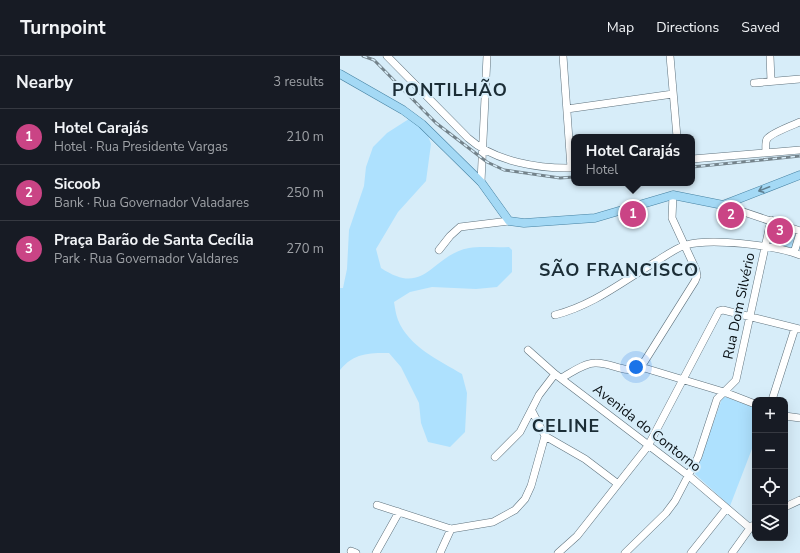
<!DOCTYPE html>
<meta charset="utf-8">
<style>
body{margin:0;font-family:"Nunito Sans",sans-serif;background:#20242c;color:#f1f3f6}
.controls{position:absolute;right:12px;bottom:12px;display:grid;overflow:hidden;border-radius:8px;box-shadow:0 4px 16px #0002}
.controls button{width:36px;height:36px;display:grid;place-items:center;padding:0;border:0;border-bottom:1px solid #363941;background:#171b24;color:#f1f3f6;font:20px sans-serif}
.you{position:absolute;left:296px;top:311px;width:14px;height:14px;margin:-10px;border:3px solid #fff;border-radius:50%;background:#1a73e8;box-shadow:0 0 0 6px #1a73e833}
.badge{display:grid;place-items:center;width:26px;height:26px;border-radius:50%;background:#ca4485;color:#fff;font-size:13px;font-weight:700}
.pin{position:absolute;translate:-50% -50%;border:2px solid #fff;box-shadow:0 1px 4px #0006}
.popup{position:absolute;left:231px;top:78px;width:124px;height:52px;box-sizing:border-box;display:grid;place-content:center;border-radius:8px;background:#171b24;filter:drop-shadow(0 1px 3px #0005);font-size:13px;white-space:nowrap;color:#9ea1a6}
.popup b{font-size:15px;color:#f1f3f6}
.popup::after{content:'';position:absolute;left:50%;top:100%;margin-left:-8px;border:8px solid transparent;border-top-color:#171b24}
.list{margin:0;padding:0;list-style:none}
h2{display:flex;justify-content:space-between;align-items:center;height:52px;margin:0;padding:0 16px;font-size:17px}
h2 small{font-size:13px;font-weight:400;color:#9ea1a6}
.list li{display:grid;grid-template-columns:26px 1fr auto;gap:12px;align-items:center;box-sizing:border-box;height:56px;padding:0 16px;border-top:1px solid #363941}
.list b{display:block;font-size:15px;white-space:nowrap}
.list p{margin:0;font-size:13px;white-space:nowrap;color:#9ea1a6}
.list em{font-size:13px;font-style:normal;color:#9ea1a6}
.icon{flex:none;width:22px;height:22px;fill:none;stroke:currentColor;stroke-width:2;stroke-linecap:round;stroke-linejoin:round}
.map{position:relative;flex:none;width:460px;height:497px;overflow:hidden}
header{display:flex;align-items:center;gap:24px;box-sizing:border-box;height:56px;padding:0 20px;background:#171b24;border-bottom:1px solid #363941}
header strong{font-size:19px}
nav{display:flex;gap:22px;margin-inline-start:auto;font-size:14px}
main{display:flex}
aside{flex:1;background:#171b24}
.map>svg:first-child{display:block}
</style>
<header>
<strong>Turnpoint</strong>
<nav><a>Map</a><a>Directions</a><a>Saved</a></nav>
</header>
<main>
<aside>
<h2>Nearby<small>3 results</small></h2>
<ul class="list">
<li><span class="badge">1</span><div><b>Hotel Carajás</b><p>Hotel · Rua Presidente Vargas</p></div><em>210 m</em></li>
<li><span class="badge">2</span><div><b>Sicoob</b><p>Bank · Rua Governador Valadares</p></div><em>250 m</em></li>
<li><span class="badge">3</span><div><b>Praça Barão de Santa Cecília</b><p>Park · Rua Governador Valdares</p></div><em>270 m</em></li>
</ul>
</aside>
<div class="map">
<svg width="460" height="497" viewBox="0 0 460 497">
<rect width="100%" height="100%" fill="#d7edf9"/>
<!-- green -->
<path fill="#aee1fe" d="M 72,61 L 86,74 L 91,88 L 86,125 L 58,156 L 36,193 L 41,212 C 86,242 91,199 129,192 C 141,190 156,192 169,191 L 172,194 L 172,216 L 157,231 L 136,233 L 92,231 L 70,236 L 54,246 C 55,252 56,259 58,264 C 69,291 99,304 122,318 L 127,337 L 125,376 L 110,391 L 88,386 L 81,367 L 79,347 L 61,311 L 49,297 C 28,297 14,297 0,314 L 0,232 L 3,232 L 7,213 L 9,174 L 24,130 L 26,111 L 33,91 L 47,77 Z
M 434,168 L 460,182 L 460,194 L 430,188 Z
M 383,340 L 415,352 L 415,385 L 390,450 L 355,418 Z"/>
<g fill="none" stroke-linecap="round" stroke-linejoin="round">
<defs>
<path id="minor" d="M 47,0 L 128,82 C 155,106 200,113 234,112
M 223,0 L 231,112
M 330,0 L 337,81
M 430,0 L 431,25
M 414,27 L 460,23
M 227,53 L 333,38
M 426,97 C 426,93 425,86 427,83 C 431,77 453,69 460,66
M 352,103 L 460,94
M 141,126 L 147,0
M 383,149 L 460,175
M 99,194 L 110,180 L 120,171 L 169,165
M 454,197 L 460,177
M 215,259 C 254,249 283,225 317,205 C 325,200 336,192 346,189 C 371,182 435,189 460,199
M 188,294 L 215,318 L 349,420 L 410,472
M 301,311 L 384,336 L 415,348
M 221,322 C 231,317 244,307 255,307 C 271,306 286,319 301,311 L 355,225 L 357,220 L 356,214 L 332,162 L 333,139
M 432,344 L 455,272
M 445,360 L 460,362
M 205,380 L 245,403 L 278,428
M 155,401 L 180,376 L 199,339 L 215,318
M 37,449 L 111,473 L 153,466 L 175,454 L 185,443 L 191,430 L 205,380 L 192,355
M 445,451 L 460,444
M 11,495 L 16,497
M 36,497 L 59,456
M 100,497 L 111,473
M 218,497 L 237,480 L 308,390 L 379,255 L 383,254 L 460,273
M 285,497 L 326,457 L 335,445 L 358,401 L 377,343 L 396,324 L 431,164
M 351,497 L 386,453
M 392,497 L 410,472 L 415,468"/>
<path id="major" d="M 0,18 L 63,54 L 82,68 L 141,126 L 169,165 L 184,167 L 255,162 L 333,139 L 383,149 L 460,119"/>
</defs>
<!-- minor casing -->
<use href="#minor" stroke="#5f727d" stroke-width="8"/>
<!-- major casing -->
<use href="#major" stroke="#4782a2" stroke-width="9"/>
<!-- minor -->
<use href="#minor" stroke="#fff" stroke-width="7"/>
<!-- major -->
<use href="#major" stroke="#a4d9f5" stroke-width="8"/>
<defs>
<path id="rail" d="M 23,0 L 34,4 L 96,67 L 147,106 L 164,114 L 220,122 L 234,121
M 352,111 L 460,100"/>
</defs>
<!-- rail casing -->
<use href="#rail" stroke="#74838b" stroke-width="3"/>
<!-- rail -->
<use href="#rail" stroke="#d7edf9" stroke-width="1.5" stroke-dasharray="4.5" stroke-linecap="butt"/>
</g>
<!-- one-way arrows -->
<defs><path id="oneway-shaft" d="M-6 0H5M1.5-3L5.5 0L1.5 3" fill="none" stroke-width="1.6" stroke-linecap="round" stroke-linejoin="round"/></defs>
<use stroke="#5f7f90" href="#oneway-shaft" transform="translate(424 133) rotate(159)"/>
<g text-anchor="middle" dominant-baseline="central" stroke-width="4" stroke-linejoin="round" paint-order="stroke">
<!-- street labels -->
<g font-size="14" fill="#0a1115" stroke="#d7edf9">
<text transform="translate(399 250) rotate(-78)">Rua Dom Silvério</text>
<text transform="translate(307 372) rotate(38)">Avenida do Contorno</text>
</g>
<!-- district labels -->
<g font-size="18" font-weight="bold" letter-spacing="1" fill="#1b2d36" stroke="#d7edf9">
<text x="110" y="34">PONTILHÃO</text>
<text x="279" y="214">SÃO FRANCISCO</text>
<text x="226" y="370">CELINE</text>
</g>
</g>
</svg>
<div class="controls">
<button>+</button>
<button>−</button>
<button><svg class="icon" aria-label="locate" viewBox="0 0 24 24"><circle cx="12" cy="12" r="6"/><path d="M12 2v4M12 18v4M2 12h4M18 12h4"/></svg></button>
<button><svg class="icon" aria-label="layers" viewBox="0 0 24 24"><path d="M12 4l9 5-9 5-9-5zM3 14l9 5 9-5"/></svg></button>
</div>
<div class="you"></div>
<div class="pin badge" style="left:293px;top:158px">1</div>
<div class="popup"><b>Hotel Carajás</b>Hotel</div>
<div class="pin badge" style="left:391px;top:159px">2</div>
<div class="pin badge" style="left:440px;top:175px">3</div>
</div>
</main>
